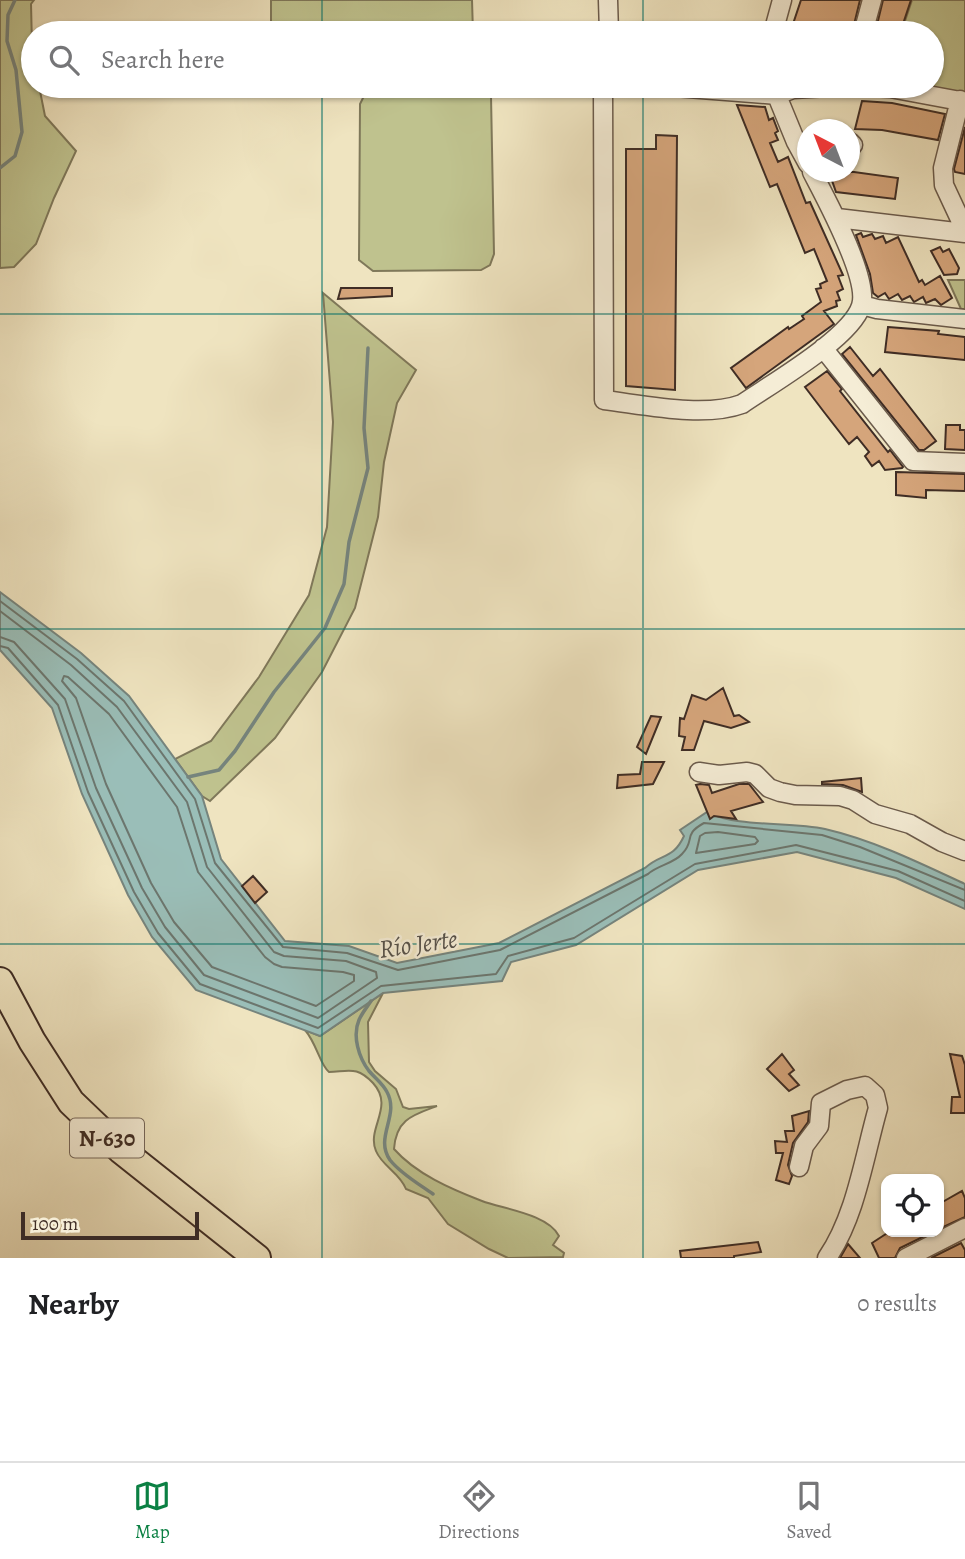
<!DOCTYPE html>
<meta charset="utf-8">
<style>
body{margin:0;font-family:Alegreya,serif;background:#f2f2f2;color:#202124}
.controls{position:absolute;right:21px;bottom:21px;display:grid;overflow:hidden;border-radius:14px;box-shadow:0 2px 5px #0004}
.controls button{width:63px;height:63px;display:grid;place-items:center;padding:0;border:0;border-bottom:2px solid #e0e0e0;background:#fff;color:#202124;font:35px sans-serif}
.compass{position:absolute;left:797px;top:119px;width:63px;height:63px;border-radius:50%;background:#fff;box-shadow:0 2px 5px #0004;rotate:318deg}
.scale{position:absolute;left:21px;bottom:18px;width:178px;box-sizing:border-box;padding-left:7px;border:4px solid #3f2d25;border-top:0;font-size:19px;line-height:24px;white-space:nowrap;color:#3f2d25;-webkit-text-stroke:5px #f5edd6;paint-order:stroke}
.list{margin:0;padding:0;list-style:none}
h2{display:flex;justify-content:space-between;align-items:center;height:91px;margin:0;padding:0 28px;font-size:30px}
h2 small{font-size:23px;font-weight:400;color:#757577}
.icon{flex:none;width:38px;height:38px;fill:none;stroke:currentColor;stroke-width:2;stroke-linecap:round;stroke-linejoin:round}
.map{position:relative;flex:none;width:965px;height:1258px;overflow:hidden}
.search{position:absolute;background:#fff;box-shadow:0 2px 5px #0004;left:21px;right:21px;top:21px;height:77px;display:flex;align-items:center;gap:18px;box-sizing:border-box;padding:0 24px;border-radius:38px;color:#757577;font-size:26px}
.sheet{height:203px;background:#fff}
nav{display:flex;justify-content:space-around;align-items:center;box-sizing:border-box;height:98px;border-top:2px solid #e0e0e0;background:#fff;font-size:19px;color:#757577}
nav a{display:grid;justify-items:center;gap:4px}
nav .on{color:#0b8043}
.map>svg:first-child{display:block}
</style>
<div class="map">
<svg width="965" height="1258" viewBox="0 0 965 1258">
<rect width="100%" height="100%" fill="#efe4c0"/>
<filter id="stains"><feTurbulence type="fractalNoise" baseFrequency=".00286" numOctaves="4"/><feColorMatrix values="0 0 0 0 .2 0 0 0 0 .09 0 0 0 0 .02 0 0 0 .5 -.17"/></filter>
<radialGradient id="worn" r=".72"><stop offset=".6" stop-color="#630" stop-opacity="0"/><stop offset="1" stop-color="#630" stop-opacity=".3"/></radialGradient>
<!-- green -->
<path fill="#bfc28e" stroke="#7f785a" stroke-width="2" d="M 0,0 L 34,0 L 31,4 L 33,86 L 39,86 L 45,116 L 76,151 L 54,198 L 36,244 L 14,267 L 0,268 Z
M 271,0 L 472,0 L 473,33 L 271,33 Z
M 912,0 L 965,0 L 965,95 L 922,86 L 932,86 L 932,33 L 901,33 Z
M 481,86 L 489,89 L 491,96 L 494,254 L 490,265 L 481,270 L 373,271 L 359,260 L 360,104 L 364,96 L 380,87 Z
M 948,280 L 965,280 L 965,309 L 961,309 Z
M 323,293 L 416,370 L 397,403 L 384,462 L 378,517 L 355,608 L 322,672 L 275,738 L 210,801 L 202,796 L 175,759 L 211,741 L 259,677 L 309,595 L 327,527 L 333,422 Z
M 383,993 L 368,1022 L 369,1062 L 375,1071 L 396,1089 L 403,1107 L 409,1109 L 437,1106 C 413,1115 396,1119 394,1149 C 416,1174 451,1189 482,1201 C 503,1209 548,1214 559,1236 L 553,1245 L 564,1253 L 563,1257 L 508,1258 L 489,1249 L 448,1224 L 428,1198 L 406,1189 C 400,1173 382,1166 376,1151 C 366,1128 395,1107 373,1083 C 357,1066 350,1071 329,1072 C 320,1065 317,1044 305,1030 L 320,1036 Z"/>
<!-- water -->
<path fill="#9abeb8" stroke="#76847d" stroke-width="2" d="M 0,592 L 81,653 L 129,696 L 202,796 L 221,859 L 285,941 L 349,946 L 397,963 L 499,943 L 645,868 C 661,853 673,860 684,836 L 680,830 L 707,812 C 738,828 790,821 825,829 C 873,840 920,863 965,884 L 965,909 L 896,878 L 797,852 L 698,870 L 576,945 L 511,962 L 502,981 L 383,993 L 320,1036 L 196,990 L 152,937 L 128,895 L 82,794 L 52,708 L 0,650 Z"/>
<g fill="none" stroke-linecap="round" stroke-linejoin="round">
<!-- shore -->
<path stroke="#6c766e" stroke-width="2" d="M 0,601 L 77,659 L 124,701 L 195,799 L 215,863 L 283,947 L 347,953 L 398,970 L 500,950 L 648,874 C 658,865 673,864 682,854 C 696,840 682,835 704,823 L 822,835 L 860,847 L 965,890
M 0,611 L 71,665 L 117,707 L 187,802 L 207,867 L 274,952 L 284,956 L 346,961 L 376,972 L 377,978 L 318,1018 L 204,975 L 165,927 L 142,888 L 96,788 L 65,699 L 14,642 L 0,637
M 0,646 L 8,648 L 58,705 L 88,792 L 134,892 L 158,933 L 200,984 L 318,1028 L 381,986 L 496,974 L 508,956 L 574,938 L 695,864 L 796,845 L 898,871 L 965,901
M 64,676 L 68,677 L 109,714 L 177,807 L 198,872 L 265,957 L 274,964 L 282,967 L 343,972 L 354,975 L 354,981 L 316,1006 L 212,967 L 174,922 L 151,883 L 106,784 L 76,698 L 62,681 Z
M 718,832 L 755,837 L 758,841 L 755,844 L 696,853 L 700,836 L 705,833 Z"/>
<!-- stream -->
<path stroke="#76847d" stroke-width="3.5" d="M 0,168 L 15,156 L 22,132 L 16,70 L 7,41 L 8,15 L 15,0
M 188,777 L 219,770 L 235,751 L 274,692 L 325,628 L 344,584 L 349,542 L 368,468 L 364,428 L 368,348
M 371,1001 C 367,1007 362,1013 359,1020 C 352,1036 359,1058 369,1071 C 375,1078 383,1084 387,1092 C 400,1116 374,1137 390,1160 C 401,1174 419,1184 433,1194"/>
</g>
<!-- building -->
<path fill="#d5a57b" stroke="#3f2d25" stroke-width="2" d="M 801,0 L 860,0 L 852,33 L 790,33 Z
M 883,0 L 911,0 L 900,33 L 875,33 Z
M 862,101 L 892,103 L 945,114 L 938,140 L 882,130 L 855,129 Z
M 737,105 L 765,107 L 769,120 L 773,118 L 778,131 L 775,133 L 778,140 L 770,143 L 778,162 L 788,157 L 806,203 L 810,202 L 843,275 L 838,276 L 843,289 L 837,292 L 840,300 L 836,301 L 837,306 L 824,311 L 834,324 L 746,388 L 731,368 L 788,327 L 789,329 L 804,319 L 802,316 L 821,302 L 816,289 L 821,288 L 820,284 L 827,281 L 814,249 L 805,253 L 777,184 L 770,187 Z
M 965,127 L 965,174 L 955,172 L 954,169 Z
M 656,135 L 677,136 L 675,390 L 626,386 L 626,149 L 656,149 Z
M 829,172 L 854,172 L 898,178 L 895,199 L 836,192 Z
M 861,233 L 863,237 L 872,234 L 875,239 L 883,236 L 886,243 L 898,237 L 919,282 L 922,280 L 925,285 L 940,276 L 952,298 L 941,305 L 935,299 L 926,303 L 923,297 L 914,302 L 910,296 L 902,300 L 898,294 L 889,299 L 885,293 L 878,297 L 873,293 L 870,274 L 856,235 Z
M 940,247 L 943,252 L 949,249 L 959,268 L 957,274 L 944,275 L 931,251 Z
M 341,288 L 392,288 L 392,296 L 338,299 Z
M 888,327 L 939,331 L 938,334 L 965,337 L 965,360 L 885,352 Z
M 850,347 L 873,376 L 880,369 L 936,441 L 924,450 L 919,450 L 842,354 Z
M 827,371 L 842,389 L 840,391 L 888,452 L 890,450 L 903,467 L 902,468 L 885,470 L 879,461 L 872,466 L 865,456 L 869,452 L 857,437 L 849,444 L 824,412 L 805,387 Z
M 946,425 L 960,425 L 960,430 L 965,430 L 965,450 L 945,449 Z
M 896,472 L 965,474 L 965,491 L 926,490 L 926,498 L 896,495 Z
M 723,688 L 734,716 L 739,715 L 749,722 L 731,728 L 704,721 L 694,750 L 682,750 L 685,737 L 679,736 L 680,718 L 684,719 L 692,695 L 706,700 Z
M 651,716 L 661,717 L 646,754 L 637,747 Z
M 642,762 L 664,762 L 653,784 L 617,788 L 618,775 L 640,774 Z
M 861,778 L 862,792 L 843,785 L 822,784 L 822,782 Z
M 700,784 L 709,785 L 712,793 L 739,784 L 749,784 L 763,802 L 731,811 L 736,819 L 714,816 L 710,819 L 696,785 Z
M 253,876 L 267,892 L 255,903 L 242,886 Z
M 782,1054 L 794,1070 L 789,1074 L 799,1085 L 789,1091 L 767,1069 Z
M 950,1054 L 962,1056 L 965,1065 L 965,1113 L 951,1113 L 952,1097 L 960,1097 Z
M 809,1111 L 808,1122 L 793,1143 L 788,1165 L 792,1176 L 789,1184 L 776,1180 L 783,1153 L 776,1153 L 775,1141 L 787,1142 L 785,1131 L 794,1131 L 792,1116 Z
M 962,1191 L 965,1198 L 965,1217 L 939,1229 L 939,1204 Z
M 889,1232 L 933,1232 L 900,1248 L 895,1258 L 879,1258 L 872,1243 Z
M 758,1242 L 761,1252 L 734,1256 L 734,1258 L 681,1258 L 680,1251 Z
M 961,1243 L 965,1250 L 965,1258 L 931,1258 Z
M 848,1244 L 860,1258 L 840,1258 Z"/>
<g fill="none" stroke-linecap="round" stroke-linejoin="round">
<defs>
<path id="minor" d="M 608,0 L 609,33
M 773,33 L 782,0
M 863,33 L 872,0
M 603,86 L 604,400 C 645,405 704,418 742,404 C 771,384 851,338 861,306 C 870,279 825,197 812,172
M 662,86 L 777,95 L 793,89 L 845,86
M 773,86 L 796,142 L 808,164
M 852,86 L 890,88 L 965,102
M 960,100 L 943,168 L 944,185 L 965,230
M 850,142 L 853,145
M 837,218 L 965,233
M 862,305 L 877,309 L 965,319
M 823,348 L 913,461 L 965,463
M 699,772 L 719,775 L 747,772 L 755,774 L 769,788 L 780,792 L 795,795 L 840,796 L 853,800 L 875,814 L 910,824 L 942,842 L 965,851
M 799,1167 L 804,1146 L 819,1126 L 821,1103 L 847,1090 L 865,1086 L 875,1095 L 878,1108 C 864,1157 856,1216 827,1258
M 906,1258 L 965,1228"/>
<path id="highway" d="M 0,981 L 32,1041 L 71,1102 L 121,1150 L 257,1258"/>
</defs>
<!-- minor casing -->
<use href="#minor" stroke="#6b5b4c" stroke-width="21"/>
<!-- highway casing -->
<use href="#highway" stroke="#3f2d25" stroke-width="30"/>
<!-- minor -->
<use href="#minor" stroke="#f5edd6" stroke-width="18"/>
<!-- highway -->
<use href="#highway" stroke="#efe4c0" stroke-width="26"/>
</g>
<!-- grid -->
<path fill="none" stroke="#0f766e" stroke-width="2" stroke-opacity="0.55" d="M 322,0 L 322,33M 643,0 L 643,33M 322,86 L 322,1258M 643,86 L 643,1258M 0,314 L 965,314M 0,629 L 965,629M 0,944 L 965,944"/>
<g text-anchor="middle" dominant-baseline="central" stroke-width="5" stroke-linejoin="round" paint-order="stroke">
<!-- shield labels -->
<rect fill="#f5edd6" stroke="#76675a" stroke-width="2" x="70" y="1118.5" width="74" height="39" rx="5"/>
<g font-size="23" font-weight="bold" fill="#3f2d25">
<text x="107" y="1138">N-630</text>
</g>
<!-- water labels -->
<g font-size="26" font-style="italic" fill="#56514a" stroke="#f5edd6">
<text transform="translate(418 944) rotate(-8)">Río Jerte</text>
</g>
</g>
<rect width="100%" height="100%" filter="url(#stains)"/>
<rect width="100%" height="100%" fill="url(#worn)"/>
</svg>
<div class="controls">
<button><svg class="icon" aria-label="locate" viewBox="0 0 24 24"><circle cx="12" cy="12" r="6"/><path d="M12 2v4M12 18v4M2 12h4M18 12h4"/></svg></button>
</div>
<svg class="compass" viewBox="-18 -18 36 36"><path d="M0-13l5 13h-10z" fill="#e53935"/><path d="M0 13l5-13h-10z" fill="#757577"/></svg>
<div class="scale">100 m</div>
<div class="search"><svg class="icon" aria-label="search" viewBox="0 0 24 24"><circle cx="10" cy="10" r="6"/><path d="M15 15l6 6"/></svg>Search here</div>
</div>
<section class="sheet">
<h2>Nearby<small>0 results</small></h2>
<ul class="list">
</ul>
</section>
<nav>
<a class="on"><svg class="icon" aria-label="map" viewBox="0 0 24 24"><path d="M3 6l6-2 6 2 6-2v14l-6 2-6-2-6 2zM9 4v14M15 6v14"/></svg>Map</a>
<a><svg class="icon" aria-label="directions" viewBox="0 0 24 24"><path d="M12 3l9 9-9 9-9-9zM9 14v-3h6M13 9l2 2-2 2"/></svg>Directions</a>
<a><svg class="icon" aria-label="saved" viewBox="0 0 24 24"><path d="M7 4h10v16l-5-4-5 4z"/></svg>Saved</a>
</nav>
